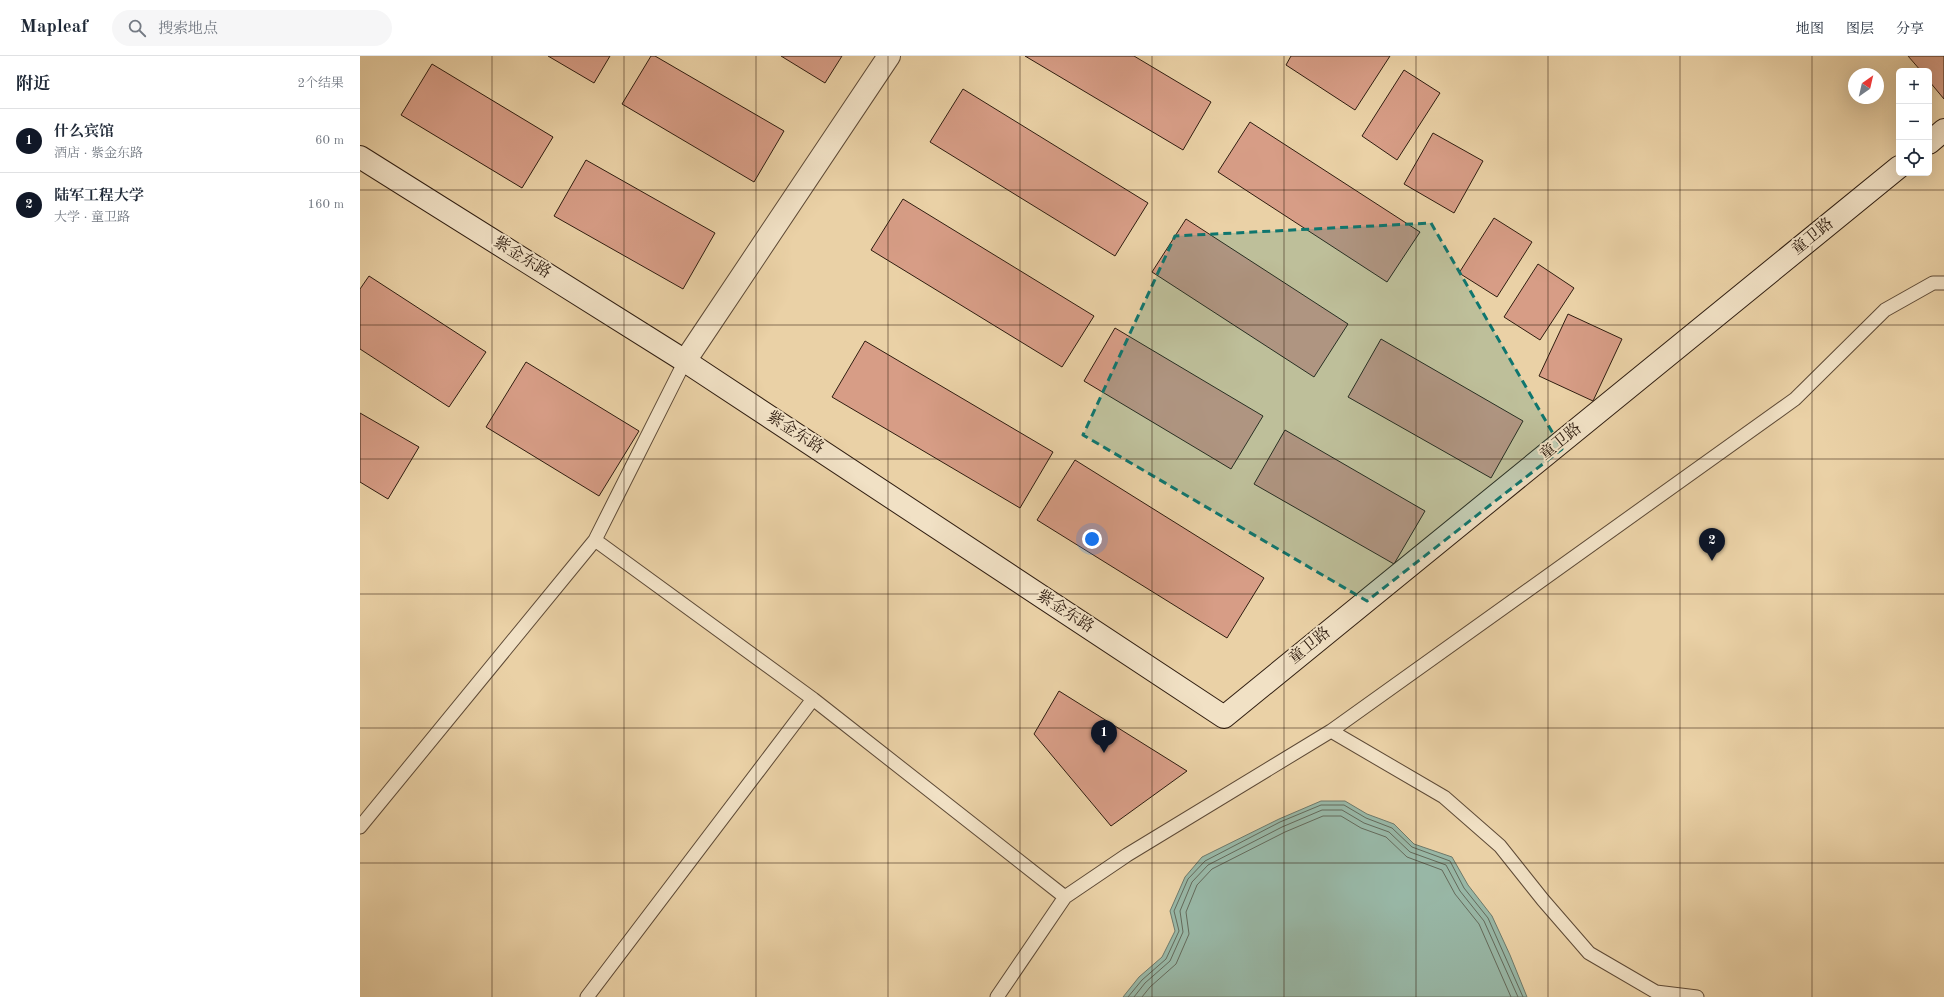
<!DOCTYPE html>
<html lang="zh">
<head>
<meta charset="utf-8">
<style>
  body { margin:0; font-family:"Old Standard TT","Noto Serif SC",serif; background:#f6f6f7; color:#1f2937 }
  .controls { position:absolute; right:12px; top:12px; display:grid; overflow:hidden; border-radius:6px; box-shadow:0 4px 16px #0002 }
  .controls button { width:36px; height:36px; display:grid; place-items:center; padding:0; border:0; border-bottom:1px solid #e0e1e3; background:#fff; color:#1f2937; font:20px sans-serif }
  .compass { position:absolute; left:1488px; top:12px; width:36px; height:36px; border-radius:50%; background:#fff; box-shadow:0 4px 16px #0002; rotate:34deg }
  .you { position:absolute; left:732px; top:483px; width:14px; height:14px; margin:-10px; border:3px solid #fff; border-radius:50%; background:#1a73e8; box-shadow:0 0 0 6px #1a73e833 }
  .badge { display:grid; place-items:center; width:26px; height:26px; border-radius:50%; background:#111827; color:#fff; font-size:13px; font-weight:700 }
  .pin { position:absolute; translate:-50% -33px; filter:drop-shadow(0 1px 2px #0008) }
  .pin::after { content:''; position:absolute; top:21px; width:14px; height:12px; background:inherit; clip-path:polygon(0 0,100% 0,50% 100%) }
  .list { margin:0; padding:0; list-style:none }
  h2 { display:flex; justify-content:space-between; align-items:center; height:52px; margin:0; padding:0 16px; font-size:17px }
  h2 small { font-size:13px; font-weight:400; color:#747a83 }
  .list li { display:grid; grid-template-columns:26px 1fr auto; gap:12px; align-items:center; box-sizing:border-box; height:64px; padding:0 16px; border-top:1px solid #e0e1e3 }
  .list b { display:block; font-size:15px; white-space:nowrap }
  .list p { margin:0; font-size:13px; white-space:nowrap; color:#747a83 }
  .list em { font-size:13px; font-style:normal; color:#747a83 }
  .icon { flex:none; width:22px; height:22px; fill:none; stroke:currentColor; stroke-width:2; stroke-linecap:round; stroke-linejoin:round }
  .map { position:relative; flex:none; width:1584px; height:941px; overflow:hidden }
  header { display:flex; align-items:center; gap:24px; box-sizing:border-box; height:56px; padding:0 20px; background:#fff; border-bottom:1px solid #e0e1e3 }
  header strong { font-size:19px }
  nav { display:flex; gap:22px; margin-inline-start:auto; font-size:14px }
  .search { width:280px; height:36px; background:#f6f6f7; display:flex; align-items:center; gap:10px; box-sizing:border-box; padding:0 14px; border-radius:22px; color:#747a83; font-size:15px }
  main { display:flex }
  aside { flex:1; background:#fff }
  .map>svg:first-child { display:block }
  .water { fill:#98b7a6; stroke:#6e796a }
  .lines { fill:none; stroke-linecap:round; stroke-linejoin:round }
  .shore { stroke:#646a5b; stroke-width:1 }
  .building { fill:#d79d86; stroke:#2f1d10 }
  .lane-casing { stroke:#5e4a36; stroke-width:15 }
  .street-casing { stroke:#5e4a36; stroke-width:24 }
  .secondary-casing { stroke:#2f1d10; stroke-width:24 }
  .lane { stroke:#f1e1c5; stroke-width:13 }
  .street { stroke:#f1e1c5; stroke-width:22 }
  .secondary { stroke:#f1e1c5; stroke-width:22 }
  .marked { fill:#0f766e; fill-opacity:0.2; stroke:#0f766e; stroke-width:3; stroke-dasharray:8 5; stroke-linejoin:round }
  .grid { fill:none; stroke:#2f1d10; stroke-width:1; stroke-opacity:0.55 }
  .labels { text-anchor:middle; dominant-baseline:central; stroke-width:4; stroke-linejoin:round; paint-order:stroke }
  .street-label { font-size:16px; fill:#2f1d10; stroke:#f1e1c5 }
</style>
</head>
<body>
<header>
<strong>Mapleaf</strong>
<div class="search"><svg class="icon" aria-label="search" viewBox="0 0 24 24"><circle cx="10" cy="10" r="6"/><path d="M15 15l6 6"/></svg>搜索地点</div>
<nav><a>地图</a><a>图层</a><a>分享</a></nav>
</header>
<main>
<aside>
<h2>附近<small>2个结果</small></h2>
<ul class="list">
<li><span class="badge">1</span><div><b>什么宾馆</b><p>酒店 · 紫金东路</p></div><em>60 m</em></li>
<li><span class="badge">2</span><div><b>陆军工程大学</b><p>大学 · 童卫路</p></div><em>160 m</em></li>
</ul>
</aside>
<div class="map">
<svg width="1584" height="941" viewBox="0 0 1584 941">
  <rect width="100%" height="100%" fill="#ead1a6"/>
  <filter id="stains"><feTurbulence type="fractalNoise" baseFrequency=".005" numOctaves="4"/><feColorMatrix values="0 0 0 0 .2 0 0 0 0 .09 0 0 0 0 .02 0 0 0 .5 -.17"/></filter>
  <radialGradient id="worn" r=".72"><stop offset=".6" stop-color="#630" stop-opacity="0"/><stop offset="1" stop-color="#630" stop-opacity=".3"/></radialGradient>
  <path class="water" d="M961 745H985L1007 758 1034 768 1054 788 1092 801 1108 829 1132 860 1150 899 1167 941H763L779 921 802 901 815 875 810 855 825 821 842 801 919 763Z"/>
  <g class="lines">
    <path class="shore" d="M768 941 782 924 806 903 819 875 814 855 828 823 845 805 920 766 961 749H984L1006 762 1032 772 1052 791 1090 805 1104 832 1128 862 1163 941
      M774 941 785 927 810 905 823 876 820 855 832 826 848 809 922 771 962 754H982L1004 767 1029 776 1050 796 1086 809 1100 835 1124 865 1158 941
      M782 941 790 931 816 908 829 878 826 856 837 829 852 813 925 776 963 760H981L1001 772 1026 781 1047 801 1082 814 1095 838 1119 868 1151 941"/>
  </g>
  <path class="building" d="M188 0H250L234 27Z
    M291 0H295L424 75 394 126 262 48Z
    M421 0H482L465 27Z
    M665 0H774L851 46 823 94Z
    M931 0H1030L995 54 926 9Z
    M1548 0H1584V43L1569 25V15H1561Z
    M72 8 193 81 162 132 41 59Z
    M1044 14 1080 37 1037 104 1002 80Z
    M603 33 788 147 755 200 570 86Z
    M890 66 1060 176 1027 226 858 116Z
    M1073 77 1123 105 1094 157 1044 128Z
    M226 104 355 177 323 233 194 160Z
    M543 143 734 260 702 311 511 194Z
    M1134 162 1172 186 1137 241 1099 217Z
    M826 163 988 268 954 321 792 216Z
    M1178 208 1214 232 1180 284 1144 261Z
    M9 220 126 296 89 351 0 293V233Z
    M1208 258 1262 283 1233 345 1179 320Z
    M755 272 903 360 871 413 724 325Z
    M1021 283 1163 365 1131 422 988 341Z
    M505 285 693 396 660 452 472 341Z
    M166 306 279 375 239 440 126 371Z
    M0 357 59 391 28 443 0 426Z
    M925 374 1065 455 1034 508 894 428Z
    M715 404 904 522 867 582 677 464Z
    M699 635 827 715 751 770 674 678Z"/>
  <g class="lines">
    <g class="lane-casing">
      <path id="lane" d="M235 484 453 643 705 841
        M971 675 1084 741 1140 790 1183 844 1229 897 1296 936 1337 941
        M0 771 235 484 325 305
        M227 941 453 643
        M637 941 705 841 767 799 971 675 1435 343 1525 254 1573 227H1584"/>
    </g>
    <g class="street-casing">
      <path id="street" d="M325 305 529 0"/>
    </g>
    <g class="secondary-casing">
      <path id="secondary" d="M1569 87 1584 74
        M0 101 325 305 864 661 1539 111"/>
    </g>
    <use href="#lane" class="lane"/>
    <use href="#street" class="street"/>
    <use href="#secondary" class="secondary"/>
  </g>
  <path class="marked" d="M1071 167 1202 393 1007 545 723 379 815 180Z"/>
  <path class="grid" d="M132 0V941M264 0V941M396 0V941M528 0V941M660 0V941M792 0V941M924 0V941M1056 0V941M1188 0V941M1320 0V941M1452 0V941M0 134H1584M0 269H1584M0 403H1584M0 538H1584M0 672H1584M0 807H1584"/>
  <g class="labels">
    <g class="street-label">
      <text transform="translate(1453 181) rotate(-39)">童卫路</text>
      <text transform="translate(162 202) rotate(32)">紫金东路</text>
      <text transform="translate(435 377) rotate(33)">紫金东路</text>
      <text transform="translate(1201 386) rotate(-39)">童卫路</text>
      <text transform="translate(705 556) rotate(33)">紫金东路</text>
      <text transform="translate(950 590) rotate(-39)">童卫路</text>
    </g>
  </g>
  <rect width="100%" height="100%" filter="url(#stains)"/>
  <rect width="100%" height="100%" fill="url(#worn)"/>
</svg>
<div class="controls">
<button>+</button>
<button>−</button>
<button><svg class="icon" aria-label="locate" viewBox="0 0 24 24"><circle cx="12" cy="12" r="6"/><path d="M12 2v4M12 18v4M2 12h4M18 12h4"/></svg></button>
</div>
<svg class="compass" viewBox="-18 -18 36 36"><path d="M0-13l5 13h-10z" fill="#e53935"/><path d="M0 13l5-13h-10z" fill="#747a83"/></svg>
<div class="you"></div>
<div class="pin badge" style="left:744px;top:697px">1</div>
<div class="pin badge" style="left:1352px;top:505px">2</div>
</div>
</main>
</body>
</html>
